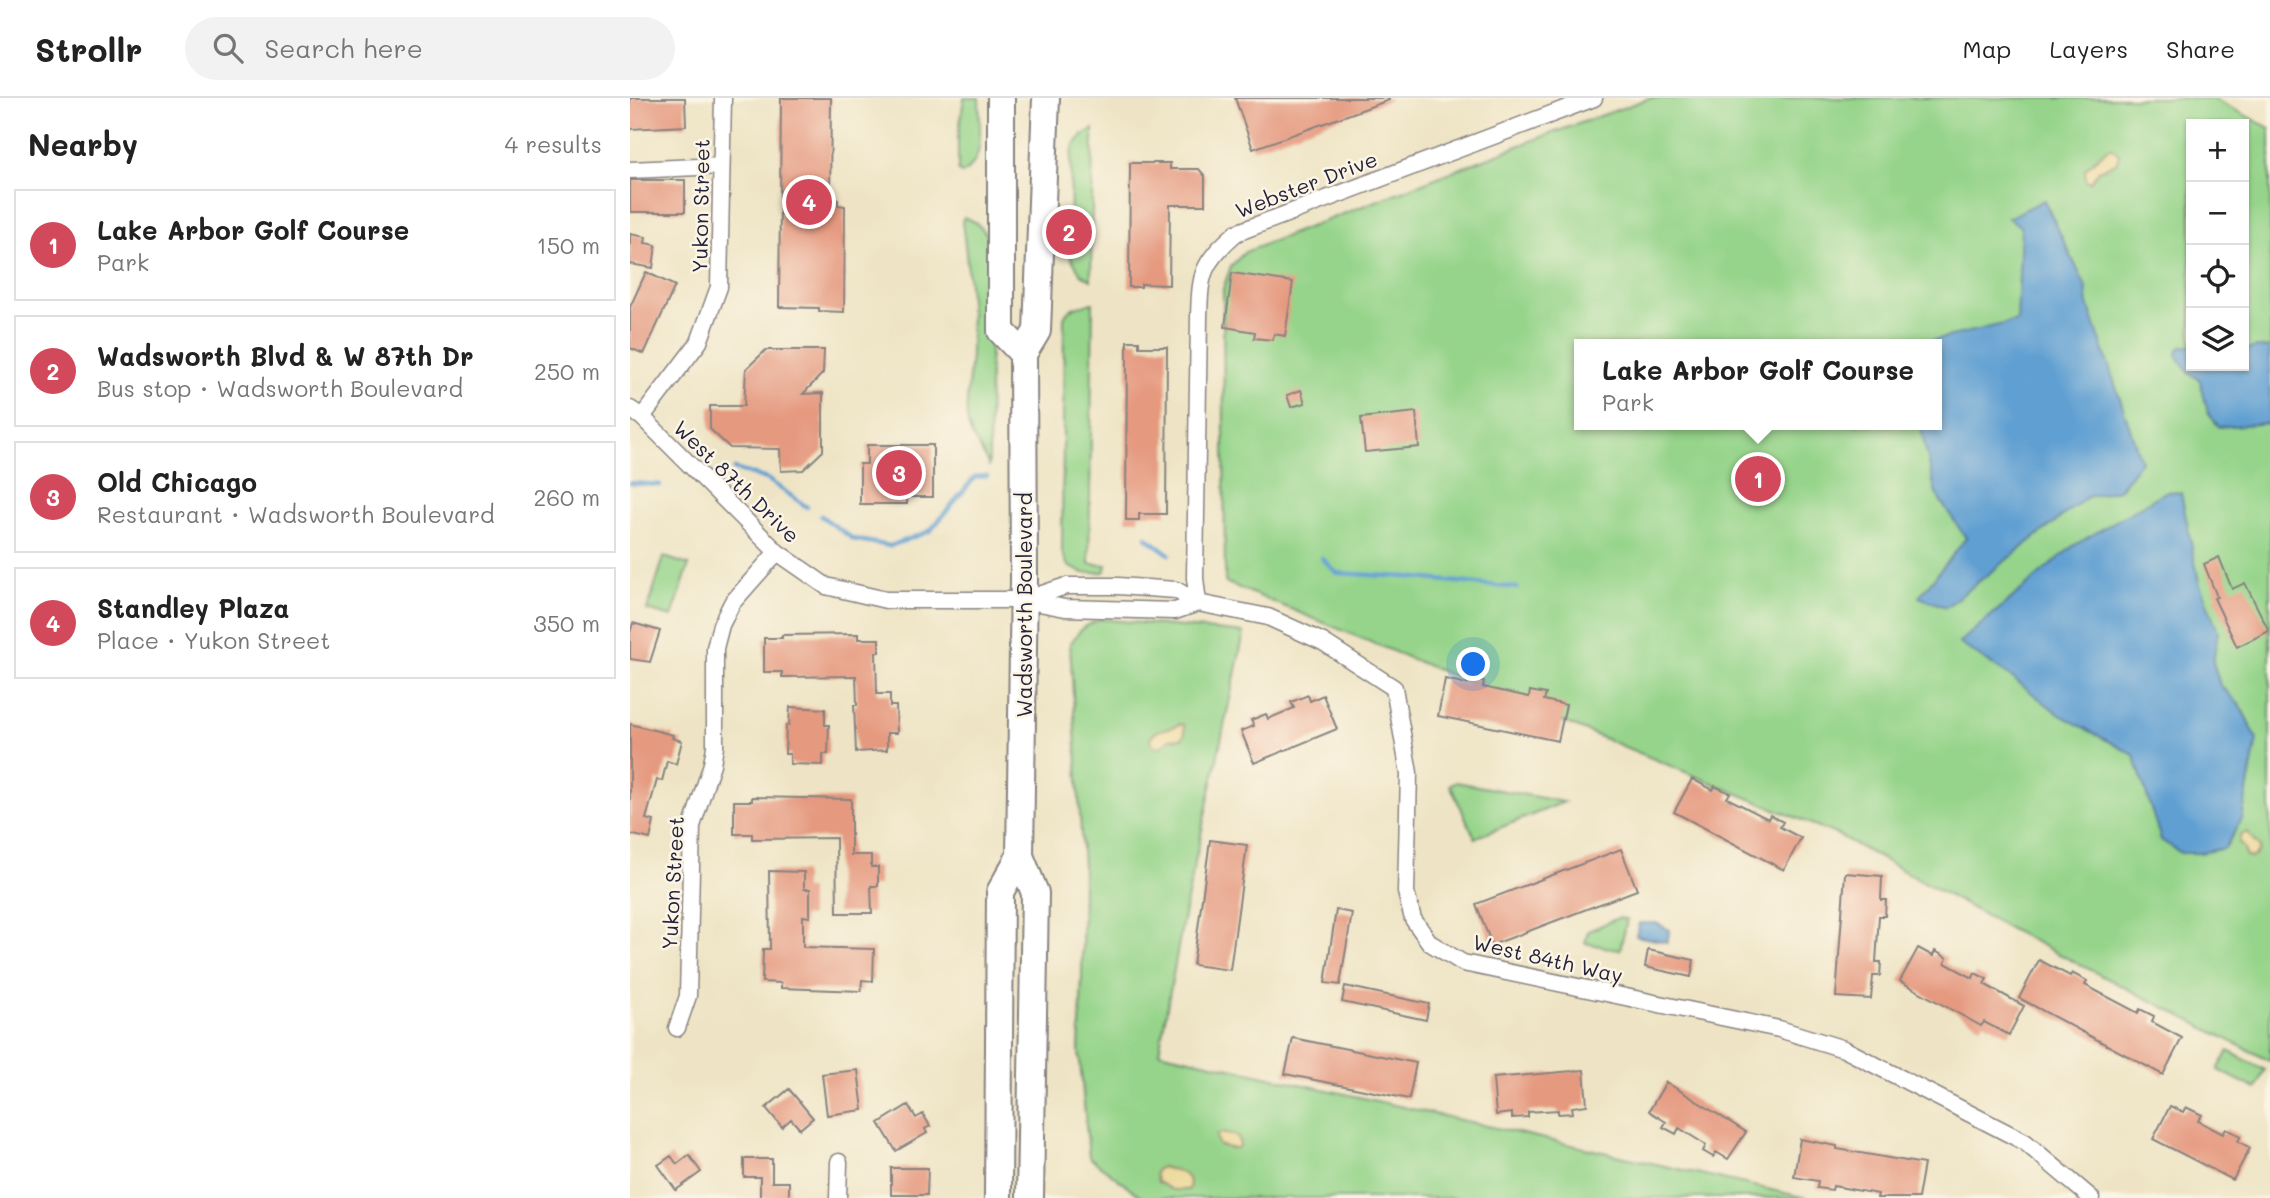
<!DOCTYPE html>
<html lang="en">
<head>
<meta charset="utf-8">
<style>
  body { margin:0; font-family:Mali,sans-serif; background:#f2f2f2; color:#222 }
  .controls { position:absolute; right:21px; top:21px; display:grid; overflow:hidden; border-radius:0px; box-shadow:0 2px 5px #0004 }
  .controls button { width:63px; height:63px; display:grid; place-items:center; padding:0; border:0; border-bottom:2px solid #e0e0e0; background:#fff; color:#222; font:35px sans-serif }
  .you { position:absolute; left:844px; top:567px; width:24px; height:24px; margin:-18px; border:5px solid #fff; border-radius:50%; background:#1a73e8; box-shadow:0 0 0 10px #1a73e833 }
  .badge { display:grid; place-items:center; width:46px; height:46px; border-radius:50%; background:#d1495b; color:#fff; font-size:23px; font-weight:700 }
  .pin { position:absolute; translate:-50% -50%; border:4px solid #fff; box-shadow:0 2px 7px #0006 }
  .popup { position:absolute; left:944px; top:241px; width:368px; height:91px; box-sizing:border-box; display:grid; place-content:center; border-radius:0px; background:#fff; filter:drop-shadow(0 2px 5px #0005); font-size:23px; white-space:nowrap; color:#767676 }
  .popup b { font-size:26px; color:#222 }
  .popup::after { content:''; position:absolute; left:50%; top:100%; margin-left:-14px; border:14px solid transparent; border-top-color:#fff }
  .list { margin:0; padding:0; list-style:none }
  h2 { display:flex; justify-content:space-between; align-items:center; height:91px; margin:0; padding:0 28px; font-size:30px }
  h2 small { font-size:23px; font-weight:400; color:#767676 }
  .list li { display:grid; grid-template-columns:46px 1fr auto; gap:21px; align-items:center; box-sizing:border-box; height:112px; margin:0 14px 14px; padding:0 14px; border:2px solid #e0e0e0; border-radius:0px }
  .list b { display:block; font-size:26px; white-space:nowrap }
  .list p { margin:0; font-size:23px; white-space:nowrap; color:#767676 }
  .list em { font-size:23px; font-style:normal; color:#767676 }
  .icon { flex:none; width:38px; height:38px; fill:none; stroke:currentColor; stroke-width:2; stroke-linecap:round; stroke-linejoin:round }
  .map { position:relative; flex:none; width:1640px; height:1100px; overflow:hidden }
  header { display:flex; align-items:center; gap:42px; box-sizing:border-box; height:98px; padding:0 35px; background:#fff; border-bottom:2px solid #e0e0e0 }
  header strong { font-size:33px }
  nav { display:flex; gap:38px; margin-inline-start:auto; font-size:24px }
  .search { width:490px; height:63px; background:#f2f2f2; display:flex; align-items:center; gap:18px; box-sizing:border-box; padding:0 24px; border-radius:38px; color:#767676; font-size:26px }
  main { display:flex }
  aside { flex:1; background:#fff }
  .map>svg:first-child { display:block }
  .green { fill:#95d48a; stroke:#5c7b62; stroke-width:2; fill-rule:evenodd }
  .sand { fill:#eeda9e; stroke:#887e6c; stroke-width:2 }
  .water { fill:#5f9fd2; stroke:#406086; stroke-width:2 }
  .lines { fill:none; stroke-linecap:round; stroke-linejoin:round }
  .stream { stroke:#5f9fd2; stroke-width:4.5 }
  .building { fill:#e5997f }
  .minor-casing { stroke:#888380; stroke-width:19 }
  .primary-casing { stroke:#888380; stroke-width:30 }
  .minor { stroke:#fff; stroke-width:16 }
  .primary { stroke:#fff; stroke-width:26 }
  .labels { text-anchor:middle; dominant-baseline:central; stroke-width:5; stroke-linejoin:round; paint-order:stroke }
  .street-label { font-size:21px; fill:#22223b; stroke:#fcf5e5 }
</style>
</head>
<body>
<header>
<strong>Strollr</strong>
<div class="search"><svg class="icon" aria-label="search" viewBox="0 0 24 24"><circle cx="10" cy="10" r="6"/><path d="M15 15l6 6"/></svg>Search here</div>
<nav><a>Map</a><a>Layers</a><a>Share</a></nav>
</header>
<main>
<aside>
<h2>Nearby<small>4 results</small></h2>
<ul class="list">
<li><span class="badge">1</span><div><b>Lake Arbor Golf Course</b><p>Park</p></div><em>150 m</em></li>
<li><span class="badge">2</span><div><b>Wadsworth Blvd &amp; W 87th Dr</b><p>Bus stop · Wadsworth Boulevard</p></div><em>250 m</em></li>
<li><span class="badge">3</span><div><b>Old Chicago</b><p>Restaurant · Wadsworth Boulevard</p></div><em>260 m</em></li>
<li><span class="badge">4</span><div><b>Standley Plaza</b><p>Place · Yukon Street</p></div><em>350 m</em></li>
</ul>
</aside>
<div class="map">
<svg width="1640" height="1100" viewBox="0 0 1640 1100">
  <rect width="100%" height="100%" fill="#fcf5e5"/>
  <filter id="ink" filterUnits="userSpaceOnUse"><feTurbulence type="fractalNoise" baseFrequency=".0143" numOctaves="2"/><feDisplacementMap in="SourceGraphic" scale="14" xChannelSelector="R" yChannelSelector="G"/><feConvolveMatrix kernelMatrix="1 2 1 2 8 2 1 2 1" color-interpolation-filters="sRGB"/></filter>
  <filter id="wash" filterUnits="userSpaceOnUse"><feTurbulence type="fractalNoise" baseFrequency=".00686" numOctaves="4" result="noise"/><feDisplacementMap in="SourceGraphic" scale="28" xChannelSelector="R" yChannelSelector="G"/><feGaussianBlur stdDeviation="1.57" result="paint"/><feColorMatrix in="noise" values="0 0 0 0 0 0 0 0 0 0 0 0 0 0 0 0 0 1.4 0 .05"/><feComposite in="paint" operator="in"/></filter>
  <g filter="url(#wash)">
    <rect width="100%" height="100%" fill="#eee4c5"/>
    <path class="green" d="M334 0H349C349 25 357 62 332 76L328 72V40Z
      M1020 0H1582L1640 30V963L1376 829 1208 737 595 484 593 191 601 168 615 154 906 41ZM1561 26H1614V268H1561ZM950 246H1306V327H950Z
      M463 31 461 182 451 176 440 158 441 63C441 47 449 39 463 31Z
      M334 119C348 124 355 132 361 145L359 369C354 352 339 340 337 321 335 298 341 274 341 251 342 208 338 166 332 123Z
      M463 205 459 466 477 467 474 474 454 475 438 468 432 454 434 219C439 208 452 207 463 205Z
      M34 459 59 467 42 519 17 512Z
      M470 521 614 535 555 811 529 954 1177 1100H513L459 1059 449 953 452 879 453 769 440 546 452 530Z
      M826 684 934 704 845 740 820 687Z
      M988 820 997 821 990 852 955 845 958 833Z
      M1598 953 1635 972 1626 991 1588 972Z"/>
    <path class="sand" d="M1478 50H1482L1489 56 1487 64 1469 72 1460 84 1456 82 1455 71Z
      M549 626 554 627 555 636 552 640 539 641 531 649 523 648 520 640C528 628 540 633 549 626Z
      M1617 734 1630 750 1627 756 1621 760 1616 758 1614 750 1609 745 1610 738Z
      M590 1035 607 1038 610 1047 607 1050H600L588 1047 586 1037Z
      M532 1069C545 1074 558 1071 560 1088L558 1092H542L528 1084 525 1076 527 1071Z"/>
    <path class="water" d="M1414 102 1456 189 1458 206 1511 363 1489 392 1457 399 1316 509 1289 499 1336 440 1306 396 1290 327H1306V246H1286L1387 223 1391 129 1378 120Z
      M1554 248H1561V268H1614V252L1627 249 1640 250V325L1589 329 1578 315 1570 282 1559 275 1547 257 1548 251Z
      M1537 393 1551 395 1569 484 1588 533 1583 564 1590 587 1610 607 1627 641 1612 721 1595 750 1571 755H1551L1531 742 1504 657 1430 617 1384 581 1329 545 1443 448Z
      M1009 825H1026L1040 832 1037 844 1006 838Z"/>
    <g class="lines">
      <path class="stream" d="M104 371 137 381 177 409
        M0 385 30 387
        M191 418 223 441 260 448 300 433 345 379 357 378
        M516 439 539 456
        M692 460 707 475 778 479 887 490"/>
    </g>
    <g id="blocks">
      <path class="building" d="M0 0H55L56 28 0 31Z
        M151 0H201L200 101 208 102V107L215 108 214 214 189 213V210L149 209Z
        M605 0H759V2L623 51Z
        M500 65H540V71H569L575 78V107H540L539 187 511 186V189H499Z
        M0 82H55V114H0Z
        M0 136 16 139 15 145 26 147 23 170 0 166Z
        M16 174 45 188 14 256 0 250V209Z
        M602 175 663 184 655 238 644 236 643 242 624 240 625 234 595 229Z
        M497 243H509V249H537L536 416H509V422H496Z
        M136 252H194L193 275 173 296 193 295V353L173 372 151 373 150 351 100 350 80 331V308H114L116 271Z
        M671 292 675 305 661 309 657 297Z
        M786 314 789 349 735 354 731 320Z
        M237 347H303V399H277V406H230V366H237Z
        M1589 459 1602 491 1615 485 1639 533 1607 549 1584 500 1587 499 1574 466Z
        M3 525 30 533 20 564 0 561V535Z
        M228 536V541H249V554H246L247 596H260V608H266L267 635H257V652L226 654 224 607H227L226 578 152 579V574H134V540H152V537Z
        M838 580 854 583 853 589 899 599 900 593 916 596 914 602 936 607 928 643 808 618 815 581 837 586Z
        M678 597 680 603 693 597 707 631 624 665 611 633 624 628 621 622 636 616 638 621 664 610 661 604Z
        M160 609 195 611V627H199L198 656H193V667L160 666V656H155L156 627H159Z
        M0 626 43 637 42 640 52 643 46 666 37 663 32 683 27 682 16 721 24 723 20 741 0 736Z
        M1062 681 1083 692 1085 688 1100 695 1097 700 1138 721 1140 717 1153 724 1150 729 1171 740 1154 772 1044 714Z
        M122 699 221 701V757H241V769H248V788H241L242 815H207L206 740 122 741V736H104V703H122Z
        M580 742 617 747 600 872 563 867Z
        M991 751 1007 792 862 847 846 806Z
        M139 773 174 774V791H180V819L173 818V849L244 851 243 883 232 882 231 893 151 890V885L132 884 133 851H140Z
        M1215 775 1252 778 1251 802H1256L1255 818H1249L1246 864H1251L1250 878H1243L1241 901 1206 899Z
        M706 812 722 815 710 887 695 885Z
        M1288 850 1303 858 1305 853 1317 860 1315 865 1343 880 1345 875 1357 881 1354 886 1394 908 1379 937 1354 924 1351 928 1270 883Z
        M1018 852 1064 862 1061 879 1015 869Z
        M1409 862 1440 878 1442 875 1457 883 1455 887 1508 915 1510 911 1524 918 1522 924 1552 940 1533 977 1389 900Z
        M715 888 799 906 796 922 712 904Z
        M663 940 786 965 779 1001 655 976Z
        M228 972 233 1012 197 1017 192 976Z
        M954 972 957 1007 942 1009 943 1015 928 1016V1012L898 1014V1019L882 1020V1015L866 1017 863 980Z
        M1036 984 1116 1034 1098 1061 1086 1054 1083 1059 1073 1053 1076 1047 1049 1030 1046 1036 1033 1029 1036 1024 1019 1013Z
        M159 991 183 1020 170 1031 161 1021 152 1029 136 1010Z
        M278 1007 286 1020 293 1016 300 1028 295 1031 297 1035 266 1053 249 1025Z
        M1540 1008 1553 1014 1556 1009 1572 1017 1568 1023 1593 1036 1596 1031 1611 1038 1608 1043 1620 1050 1603 1082 1523 1041Z
        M1170 1041 1207 1048V1051L1294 1066 1288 1100H1247L1248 1096 1203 1088 1202 1092 1187 1090 1188 1083 1164 1079Z
        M59 1057 71 1074 46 1092 28 1067 41 1058 47 1066Z
        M114 1061H142V1084H159V1100H130V1079H114Z
        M261 1070H298L297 1097H261Z"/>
    </g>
  </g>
  <g filter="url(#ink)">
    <use href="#blocks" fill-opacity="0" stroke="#888380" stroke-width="2"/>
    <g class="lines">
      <g class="minor-casing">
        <path id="minor" d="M0 72 91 68
          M0 311 12 319 147 454 196 488 256 502H394L435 510 545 513 568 505
          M12 319 69 244 89 189 93 0
          M394 502 436 488H488L546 492 568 505 638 519 693 544 764 590 779 675 776 794 783 821 800 845 833 865 1149 931 1214 951 1395 1044 1461 1100
          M568 505 565 480 569 220C570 175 572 165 606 135L964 0
          M47 930 58 898 62 728 82 666 85 649V550L91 527 102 505 147 454
          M208 1100 209 1064"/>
      </g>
      <g class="primary-casing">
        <path id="primary" d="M371 0V233L393 256
          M368 1100 370 794 390 758
          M400 1100 405 795 390 758 394 480 393 256 407 233 416 0"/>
      </g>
      <use href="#minor" class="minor"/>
      <use href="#primary" class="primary"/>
    </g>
  </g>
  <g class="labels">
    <g class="street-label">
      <text transform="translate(676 86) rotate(-21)">Webster Drive</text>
      <text transform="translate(70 108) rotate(-89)">Yukon Street</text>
      <text transform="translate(107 383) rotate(44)">West 87th Drive</text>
      <text transform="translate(393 507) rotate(-90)">Wadsworth Boulevard</text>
      <text transform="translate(42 785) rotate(-87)">Yukon Street</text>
      <text transform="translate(918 860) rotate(13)">West 84th Way</text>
    </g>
  </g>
</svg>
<div class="controls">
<button>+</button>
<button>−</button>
<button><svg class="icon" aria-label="locate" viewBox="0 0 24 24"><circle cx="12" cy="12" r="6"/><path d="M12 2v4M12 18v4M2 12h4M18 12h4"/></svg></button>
<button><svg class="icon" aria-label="layers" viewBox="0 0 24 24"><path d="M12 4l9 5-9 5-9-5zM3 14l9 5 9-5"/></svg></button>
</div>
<div class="you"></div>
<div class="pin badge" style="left:1128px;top:381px">1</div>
<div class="popup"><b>Lake Arbor Golf Course</b>Park</div>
<div class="pin badge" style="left:439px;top:134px">2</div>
<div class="pin badge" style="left:269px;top:375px">3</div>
<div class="pin badge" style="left:179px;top:104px">4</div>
</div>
</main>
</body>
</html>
